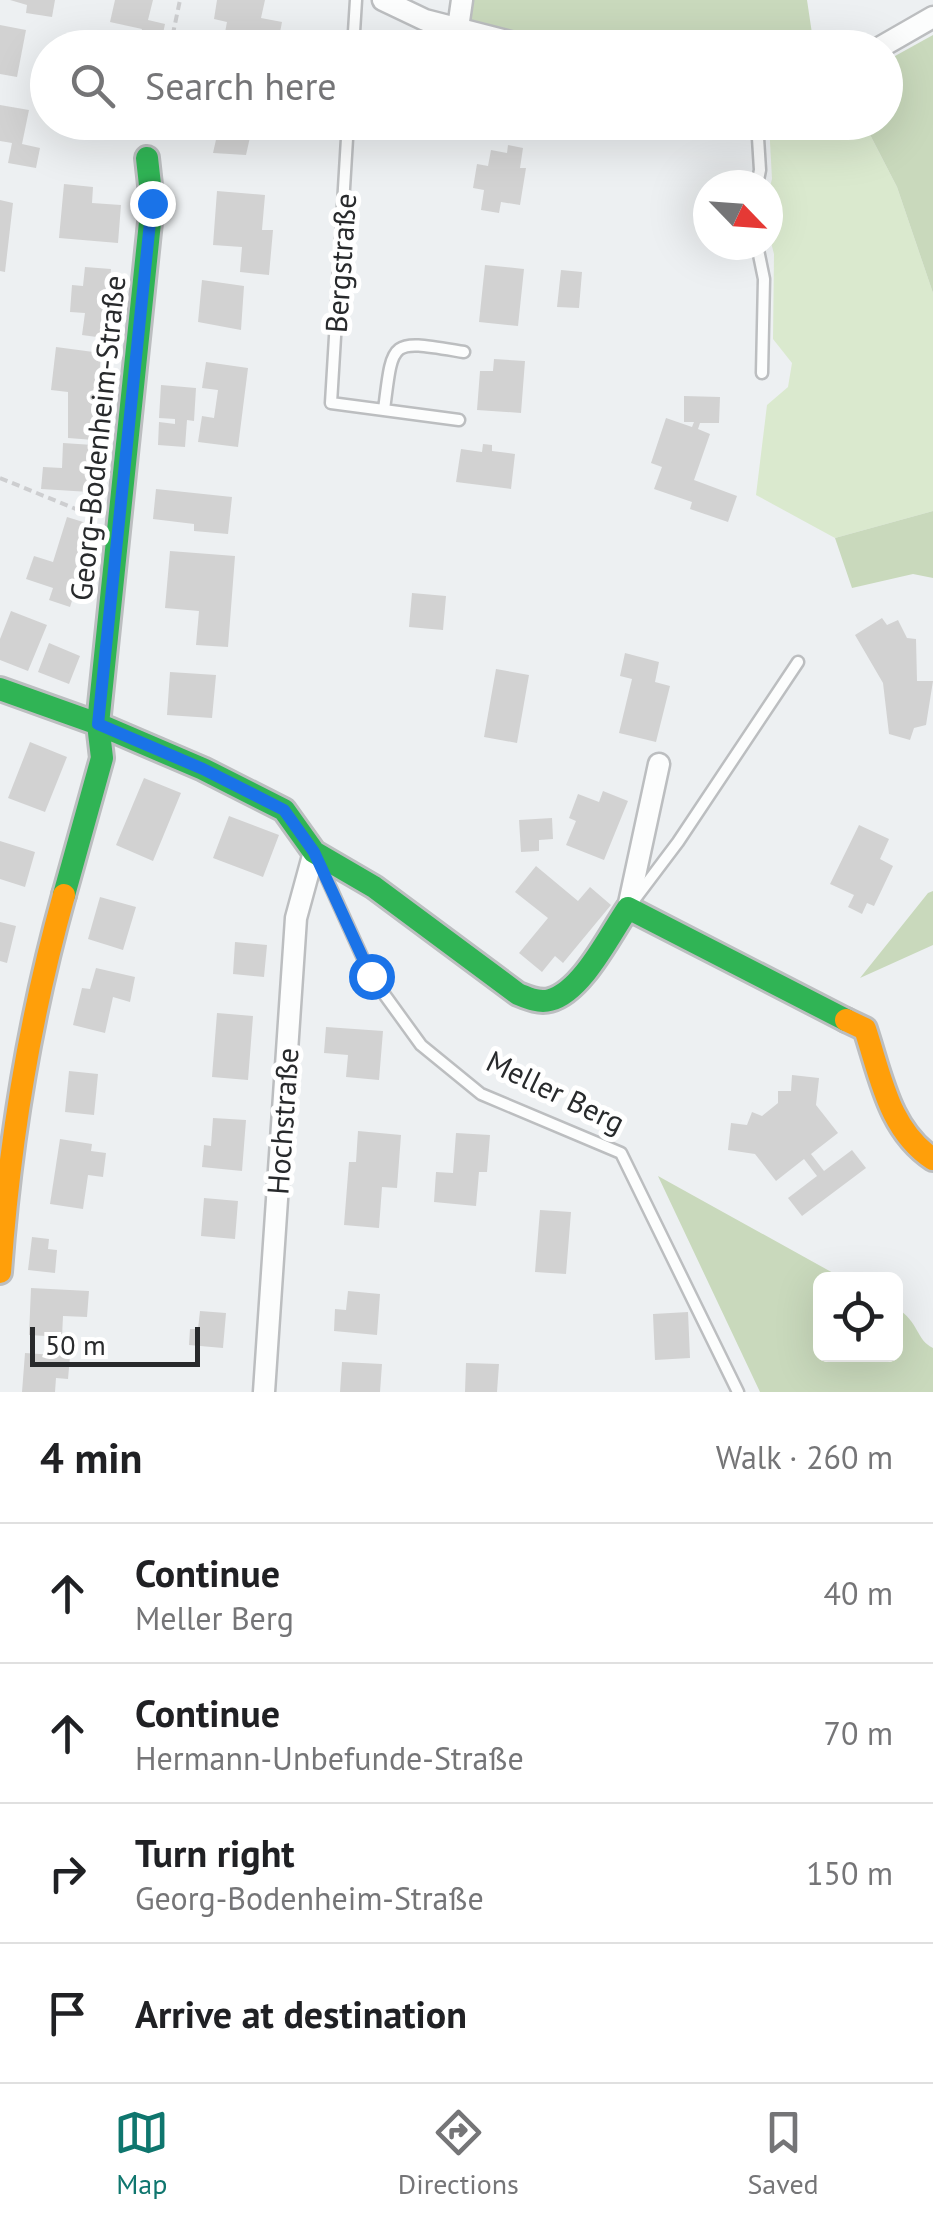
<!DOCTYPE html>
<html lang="en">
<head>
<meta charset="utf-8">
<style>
  body { margin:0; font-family:"PT Sans",sans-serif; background:#f2f2f2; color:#202124 }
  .controls { position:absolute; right:30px; bottom:30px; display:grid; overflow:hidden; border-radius:15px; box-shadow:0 10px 40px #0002 }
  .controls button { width:90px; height:90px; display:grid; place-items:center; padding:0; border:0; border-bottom:2px solid #e0e0e0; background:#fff; color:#202124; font:50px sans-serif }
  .compass { position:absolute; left:693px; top:170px; width:90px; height:90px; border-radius:50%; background:#fff; box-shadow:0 10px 40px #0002; rotate:115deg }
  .scale { position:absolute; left:30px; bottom:25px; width:170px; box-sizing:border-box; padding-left:10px; border:5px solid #282a2c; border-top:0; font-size:28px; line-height:35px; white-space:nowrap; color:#282a2c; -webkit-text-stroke:8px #fff; paint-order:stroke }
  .stop { position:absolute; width:30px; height:30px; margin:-22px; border:8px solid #1a73e8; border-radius:50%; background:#fff }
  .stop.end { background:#1a73e8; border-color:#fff; box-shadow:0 2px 10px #0008 }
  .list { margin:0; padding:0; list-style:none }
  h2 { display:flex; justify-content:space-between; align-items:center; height:130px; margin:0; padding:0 40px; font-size:42px }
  h2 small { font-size:32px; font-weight:400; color:#757577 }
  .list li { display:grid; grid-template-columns:65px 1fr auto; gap:30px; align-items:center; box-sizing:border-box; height:140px; padding:0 40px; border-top:2px solid #e0e0e0 }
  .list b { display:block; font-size:38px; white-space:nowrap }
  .list p { margin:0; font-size:32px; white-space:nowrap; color:#757577 }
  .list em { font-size:32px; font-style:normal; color:#757577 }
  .icon { flex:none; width:55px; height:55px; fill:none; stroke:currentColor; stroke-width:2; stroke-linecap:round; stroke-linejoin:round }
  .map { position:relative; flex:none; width:933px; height:1392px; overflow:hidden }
  .search { position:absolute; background:#fff; box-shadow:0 10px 40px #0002; left:30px; right:30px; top:30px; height:110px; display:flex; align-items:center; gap:25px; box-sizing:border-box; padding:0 35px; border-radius:55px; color:#757577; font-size:38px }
  .sheet { height:690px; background:#fff }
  nav { display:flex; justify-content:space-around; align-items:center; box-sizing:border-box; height:140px; border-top:2px solid #e0e0e0; background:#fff; font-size:28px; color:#757577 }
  nav a { display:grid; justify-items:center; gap:5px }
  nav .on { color:#0f766e }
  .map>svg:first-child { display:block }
  .green { fill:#dae9ce }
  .forest { fill:#c9d9bc }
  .building { fill:#d2d2d2 }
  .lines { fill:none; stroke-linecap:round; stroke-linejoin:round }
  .lane-casing { stroke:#bcbec0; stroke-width:15 }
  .street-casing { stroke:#bcbec0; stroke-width:25 }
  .fast-casing { stroke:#bcbec0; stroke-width:28 }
  .slow-casing { stroke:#bcbec0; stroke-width:28 }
  .path { stroke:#cdced0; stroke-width:4; stroke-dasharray:8 5; stroke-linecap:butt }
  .lane { stroke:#fcfdfd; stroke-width:10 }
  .street { stroke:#fcfdfd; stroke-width:20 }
  .fast { stroke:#30b455; stroke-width:22 }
  .slow { stroke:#ff9f0a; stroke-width:22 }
  .route { stroke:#1a73e8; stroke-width:12 }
  .labels { text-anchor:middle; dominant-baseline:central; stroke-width:10; stroke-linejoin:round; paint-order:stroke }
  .street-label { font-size:30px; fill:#282a2c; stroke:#fff }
</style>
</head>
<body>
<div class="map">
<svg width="933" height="1392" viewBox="0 0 933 1392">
  <rect width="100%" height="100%" fill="#edf0f2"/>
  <path class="green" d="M769 123H864L897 187 933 293V511L835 538 756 495 767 405 788 387 792 363 773 339 774 254 768 231V194L772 179Z"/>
  <path class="forest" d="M462 0H807L814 47H572L458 28Z
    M933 35V293L897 187 864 123 886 122V61Z
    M933 511V578L913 574 852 588 835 538Z
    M933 891V945L860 978 928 893Z
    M658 1176 844 1279 820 1280V1354H896V1308C920 1322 915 1339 933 1348V1392H760Z"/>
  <path class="building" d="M10 0H55L52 17 26 13 27 5Z
    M115 0H153L148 20 165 24 160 48 139 43 142 29 110 22Z
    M217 0H265L261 18 282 22 277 48H222L227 22 214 19Z
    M0 25 26 30 17 77 0 74Z
    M0 105 29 110 22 144 40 148 36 168 8 163 12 143 0 141Z
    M220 122 253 124 246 155 213 153Z
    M508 145 523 148 520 168H526L520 205 501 202 499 213 481 210 484 190 473 188 477 164 488 166 491 150 507 153Z
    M64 184 93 187 92 203 121 205 118 243 59 238Z
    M217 191 265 195 262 230H273L269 275 240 272 242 247 213 245Z
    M0 200 13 203 5 272 0 271Z
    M485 265 524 269 518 326 479 322Z
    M85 267 111 269 104 338 82 335 85 313 70 312 72 285 83 286Z
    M561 270 582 272 579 308 557 307Z
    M202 280 244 286 241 330 198 322Z
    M56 347 101 353 94 440 68 438V392L51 390Z
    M494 359 525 361 521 413 477 410 480 371H493Z
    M206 362 248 368 238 447 198 442 202 416 214 418 218 390 202 388Z
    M161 385 196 388 194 421 187 420 185 447 158 445 159 422 175 424V419L159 418Z
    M684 396 720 397 719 423H700L698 429 710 434 694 480 737 496 728 522 690 509 692 502 654 489 662 467 651 463 666 418 692 427 694 422H684Z
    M63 443 93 445 90 492 41 489 43 467 62 468Z
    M483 444 492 445V451L515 454 511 489 456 482 461 449 482 452Z
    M156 489 232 497 228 534 194 531V524L153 519Z
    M67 517 96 526 70 607 49 600 53 588 26 579 34 556 53 562Z
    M170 551 235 556 228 647 196 645 199 611 165 608Z
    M412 593 446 596 443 630 409 627Z
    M11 611 47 625 28 671 0 660V639Z
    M882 618 887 625 898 620 907 638 916 639 917 681H933L926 725 914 728 910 740 889 734 883 683 855 635Z
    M49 643 80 656 69 684 38 672Z
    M625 653 659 662 655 682 670 686 656 742 619 733 632 679 620 676Z
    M496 669 529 675 517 743 484 737Z
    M170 672 216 675 212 718 167 715Z
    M30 742 67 757 45 812 8 798Z
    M144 778 181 793 153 861 116 845Z
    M603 791 628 801 604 860 566 845 576 821 569 818 578 794 599 802Z
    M229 816 279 835 263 877 213 858Z
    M552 818 553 839 539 840V851L521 852 519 820Z
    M859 825 889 839 880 859 893 866 874 906 867 903 862 914 848 907 854 895 830 884Z
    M0 841 35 852 25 887 0 879Z
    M536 866 578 901 590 887 611 905 563 963 555 956 542 972 519 953 548 918 515 892Z
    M100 897 136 907 123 950 88 939Z
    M0 922 16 926 7 963 0 961Z
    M235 942 267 945 264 977 233 974Z
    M96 968 135 977 130 1002 113 997 105 1033 73 1025 82 988 90 989Z
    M217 1013 253 1016 248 1080 212 1077Z
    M326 1027 383 1031 379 1080 346 1077 348 1055 324 1053Z
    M69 1071 98 1074 94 1115 65 1112Z
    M792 1075 819 1078 816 1105 838 1133 811 1154 824 1171 852 1150 866 1168 802 1216 788 1198 817 1176 804 1159 776 1181 755 1154 728 1150 731 1123 747 1125 752 1112 762 1116 778 1103V1091H791Z
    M213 1118 246 1120 242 1171 202 1167 204 1145 211 1146Z
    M358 1131 401 1135 397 1188 382 1187 379 1228 344 1225 349 1162H356Z
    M456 1133 490 1135 487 1172H479L476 1206 434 1202 436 1172 453 1173Z
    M60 1139 92 1144 91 1151 106 1153 103 1177 88 1175 83 1209 50 1204Z
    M204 1198 238 1201 235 1239 201 1236Z
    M540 1210 571 1212 566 1274 535 1272Z
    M32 1237 49 1239 48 1249 57 1250 55 1273 28 1270Z
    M31 1288 89 1291 87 1317 63 1316 62 1337 29 1335Z
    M348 1291 380 1294 377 1335 334 1331 335 1309 346 1310Z
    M200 1311 226 1313 223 1348 189 1345 190 1329H198Z
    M688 1312 690 1358 655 1360 653 1314Z
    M25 1353 70 1356 68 1379 56 1378 55 1392H22Z
    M342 1362 382 1364 380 1392H340Z
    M466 1363 499 1364 497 1392H465Z"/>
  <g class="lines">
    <g class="lane-casing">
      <path id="lane" d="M353 48 356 0
        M348 122 331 403 459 420
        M757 122 760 170 757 185
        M757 245 764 279 762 373
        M384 410C393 337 390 340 464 352
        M320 864 371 976 421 1045 481 1094 621 1153 738 1392
        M635 899 678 842 798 662"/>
    </g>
    <g class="street-casing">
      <path id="street" d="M383 0 425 20 534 48
        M458 28 462 0
        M879 48 933 17
        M628 908 659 764
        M264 1392 296 918 314 852"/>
    </g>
    <g class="fast-casing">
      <path id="fast" d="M0 689 98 724 203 769 284 810 314 852 374 887 518 994C528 998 539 1003 550 1000 582 992 610 934 628 908L846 1020
        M64 895 102 758 98 724 152 203 147 158"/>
    </g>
    <g class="slow-casing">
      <path id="slow" d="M846 1020 865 1029C881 1077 889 1130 933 1159
        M0 1272C9 1146 30 1017 64 895"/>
    </g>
    <path class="path" d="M170 48 180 0
      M153 134 155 122
      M0 478 93 516"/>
    <use href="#lane" class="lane"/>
    <use href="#street" class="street"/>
    <use href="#fast" class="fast"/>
    <use href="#slow" class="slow"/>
  </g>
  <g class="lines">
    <path class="route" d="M152 203 98 724 203 769 284 810 314 852 371 976"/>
  </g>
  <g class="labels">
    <g class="street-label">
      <text transform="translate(340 263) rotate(-86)">Bergstraße</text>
      <text transform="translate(97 438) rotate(-84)">Georg-Bodenheim-Straße</text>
      <text transform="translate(556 1091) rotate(26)">Meller Berg</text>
      <text transform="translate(282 1121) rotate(-86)">Hochstraße</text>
    </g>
  </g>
</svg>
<div class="controls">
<button><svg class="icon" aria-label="locate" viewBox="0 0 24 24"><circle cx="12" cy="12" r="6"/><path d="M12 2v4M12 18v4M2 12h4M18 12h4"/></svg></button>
</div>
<svg class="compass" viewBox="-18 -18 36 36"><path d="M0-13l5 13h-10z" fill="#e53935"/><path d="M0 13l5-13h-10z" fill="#757577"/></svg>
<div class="scale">50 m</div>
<div class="stop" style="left:371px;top:976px"></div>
<div class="stop end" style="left:152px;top:203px"></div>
<div class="search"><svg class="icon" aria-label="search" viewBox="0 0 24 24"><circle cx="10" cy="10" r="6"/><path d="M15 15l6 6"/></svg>Search here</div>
</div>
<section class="sheet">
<h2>4 min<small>Walk · 260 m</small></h2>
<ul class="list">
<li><svg class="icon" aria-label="ahead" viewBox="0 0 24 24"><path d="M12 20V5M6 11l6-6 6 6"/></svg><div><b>Continue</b><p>Meller Berg</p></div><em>40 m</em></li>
<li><svg class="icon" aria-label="ahead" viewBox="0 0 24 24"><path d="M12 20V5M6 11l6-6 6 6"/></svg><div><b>Continue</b><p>Hermann-Unbefunde-Straße</p></div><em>70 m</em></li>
<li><svg class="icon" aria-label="right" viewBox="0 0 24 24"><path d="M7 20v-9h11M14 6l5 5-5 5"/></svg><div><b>Turn right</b><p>Georg-Bodenheim-Straße</p></div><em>150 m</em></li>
<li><svg class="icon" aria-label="arrive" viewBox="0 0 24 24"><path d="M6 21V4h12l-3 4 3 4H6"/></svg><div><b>Arrive at destination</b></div></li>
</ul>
</section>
<nav>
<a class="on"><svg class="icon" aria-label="map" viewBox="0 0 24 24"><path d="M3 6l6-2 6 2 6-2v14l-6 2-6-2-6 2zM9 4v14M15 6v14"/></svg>Map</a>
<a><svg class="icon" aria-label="directions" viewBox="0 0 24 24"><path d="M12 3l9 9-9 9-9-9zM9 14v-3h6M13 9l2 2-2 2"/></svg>Directions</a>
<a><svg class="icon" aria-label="saved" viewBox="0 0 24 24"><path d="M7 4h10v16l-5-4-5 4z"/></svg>Saved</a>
</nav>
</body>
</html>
